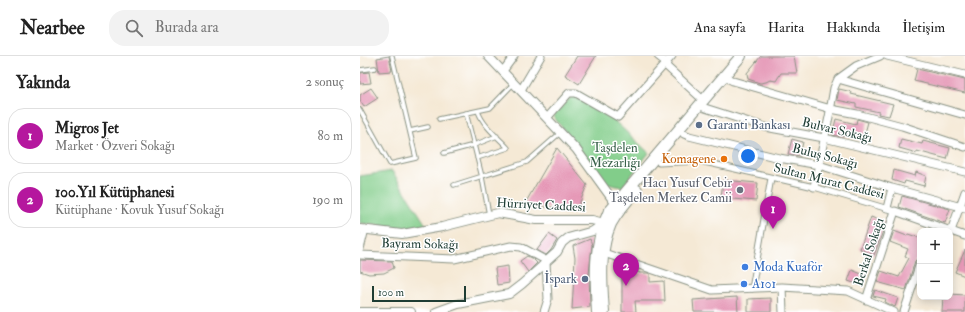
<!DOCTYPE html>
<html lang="tr">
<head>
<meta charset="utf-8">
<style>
  body { margin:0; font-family:"IM FELL Double Pica",serif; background:#f2f2f2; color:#222 }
  .controls { position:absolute; right:12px; bottom:12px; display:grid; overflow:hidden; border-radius:8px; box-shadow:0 2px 10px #0003 }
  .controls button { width:36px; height:36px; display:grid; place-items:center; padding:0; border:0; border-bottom:1px solid #e0e0e0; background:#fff; color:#222; font:20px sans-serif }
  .scale { position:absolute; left:12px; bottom:10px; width:94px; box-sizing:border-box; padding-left:4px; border:2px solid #1f3d34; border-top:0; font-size:11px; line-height:14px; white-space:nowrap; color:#1f3d34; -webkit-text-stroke:3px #fff; paint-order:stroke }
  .you { position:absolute; left:388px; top:100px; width:14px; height:14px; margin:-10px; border:3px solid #fff; border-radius:50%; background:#1a73e8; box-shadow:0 0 0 6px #1a73e833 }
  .badge { display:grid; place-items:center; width:26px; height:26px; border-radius:50%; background:#b5179e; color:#fff; font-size:13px; font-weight:700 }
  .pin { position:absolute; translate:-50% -33px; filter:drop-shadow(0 1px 2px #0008) }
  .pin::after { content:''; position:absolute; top:21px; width:14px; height:12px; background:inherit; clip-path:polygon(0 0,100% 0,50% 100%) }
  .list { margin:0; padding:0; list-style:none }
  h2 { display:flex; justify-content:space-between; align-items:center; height:52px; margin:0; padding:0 16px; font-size:17px }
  h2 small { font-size:13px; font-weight:400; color:#767676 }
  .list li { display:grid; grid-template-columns:26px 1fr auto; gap:12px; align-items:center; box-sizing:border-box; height:56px; margin:0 8px 8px; padding:0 8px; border:1px solid #e0e0e0; border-radius:16px }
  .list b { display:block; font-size:15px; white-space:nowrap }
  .list p { margin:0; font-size:13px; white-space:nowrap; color:#767676 }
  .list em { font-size:13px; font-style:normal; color:#767676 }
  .icon { flex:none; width:22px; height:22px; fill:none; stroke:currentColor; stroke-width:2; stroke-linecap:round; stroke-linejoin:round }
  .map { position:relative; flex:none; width:605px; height:256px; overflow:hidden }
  header { display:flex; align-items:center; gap:24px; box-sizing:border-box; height:56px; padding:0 20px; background:#fff; border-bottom:1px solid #e0e0e0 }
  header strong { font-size:19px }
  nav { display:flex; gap:22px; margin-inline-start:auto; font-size:14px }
  .search { width:280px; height:36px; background:#f2f2f2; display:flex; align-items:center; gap:10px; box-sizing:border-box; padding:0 14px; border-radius:16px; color:#767676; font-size:15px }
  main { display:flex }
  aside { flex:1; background:#fff }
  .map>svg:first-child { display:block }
  .green { fill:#82cd8a; stroke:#50855f }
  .building { fill:#e597b6 }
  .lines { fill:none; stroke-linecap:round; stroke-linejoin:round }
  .service-casing { stroke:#8a9384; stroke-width:5.5 }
  .pedestrian-casing { stroke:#8a9384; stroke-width:7 }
  .minor-casing { stroke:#8a9384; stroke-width:9 }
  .tertiary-casing { stroke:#8a9384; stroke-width:10 }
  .primary-casing { stroke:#8a9384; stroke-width:12 }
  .service { stroke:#fff; stroke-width:3.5 }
  .pedestrian { stroke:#fff; stroke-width:5 }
  .minor { stroke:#fff; stroke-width:7 }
  .tertiary { stroke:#fff; stroke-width:8 }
  .primary { stroke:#fff; stroke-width:10 }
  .service-dot { fill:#5c6f8a; stroke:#fff; stroke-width:1.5 }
  .food-dot { fill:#e8710a; stroke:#fff; stroke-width:1.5 }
  .worship-dot { fill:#6b7280; stroke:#fff; stroke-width:1.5 }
  .shop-dot { fill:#3f7fe0; stroke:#fff; stroke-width:1.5 }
  .labels { text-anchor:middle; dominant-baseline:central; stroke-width:3; stroke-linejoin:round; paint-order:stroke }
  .service-label { font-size:13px; fill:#4e5e75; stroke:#fff; text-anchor:start }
  .street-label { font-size:13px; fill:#1f3d34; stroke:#fff }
  .park-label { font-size:13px; fill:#38614a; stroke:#fff }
  .food-label { font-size:13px; fill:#c56008; stroke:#fff; text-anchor:end }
  .worship-label { font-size:13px; fill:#5b616d; stroke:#fff; text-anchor:end }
  .shop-label { font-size:13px; fill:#366cbe; stroke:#fff; text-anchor:start }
</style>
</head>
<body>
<header>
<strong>Nearbee</strong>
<div class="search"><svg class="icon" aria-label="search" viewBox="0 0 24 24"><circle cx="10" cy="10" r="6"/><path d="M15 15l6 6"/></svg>Burada ara</div>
<nav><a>Ana sayfa</a><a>Harita</a><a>Hakkında</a><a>İletişim</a></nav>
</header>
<main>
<aside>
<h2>Yakında<small>2 sonuç</small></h2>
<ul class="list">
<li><span class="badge">1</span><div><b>Migros Jet</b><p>Market · Özveri Sokağı</p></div><em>80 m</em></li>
<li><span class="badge">2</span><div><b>100.Yıl Kütüphanesi</b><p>Kütüphane · Kovuk Yusuf Sokağı</p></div><em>190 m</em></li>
</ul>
</aside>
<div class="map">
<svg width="605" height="256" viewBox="0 0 605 256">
  <rect width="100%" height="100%" fill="#fff"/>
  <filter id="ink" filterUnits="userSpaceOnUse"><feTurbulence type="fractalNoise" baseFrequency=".025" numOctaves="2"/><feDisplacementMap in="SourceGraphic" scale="8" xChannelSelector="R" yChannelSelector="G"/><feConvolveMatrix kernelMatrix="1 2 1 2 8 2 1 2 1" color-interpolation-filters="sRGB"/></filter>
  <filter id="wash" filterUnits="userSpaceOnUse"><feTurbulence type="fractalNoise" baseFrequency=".012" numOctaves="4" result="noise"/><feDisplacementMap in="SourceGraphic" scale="16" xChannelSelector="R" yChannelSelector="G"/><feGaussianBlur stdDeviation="0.9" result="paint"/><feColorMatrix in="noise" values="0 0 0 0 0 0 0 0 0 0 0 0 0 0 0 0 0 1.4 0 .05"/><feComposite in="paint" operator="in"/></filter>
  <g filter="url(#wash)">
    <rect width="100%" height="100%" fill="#f5e9d5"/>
    <path class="green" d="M212 40 245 56 289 97 262 131 247 128 233 111 193 60Z
      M32 115 66 169 43 173 0 167V120Z"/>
    <g id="blocks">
      <path class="building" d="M29 0 32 15 19 16 17 2Z
        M217 0H236L219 28 205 19Z
        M401 0H434L437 17H421L416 25 410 24 406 26 400 27 388 23 387 17Z
        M557 13 605 24V37L554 25Z
        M9 16 11 27 0 28V17Z
        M11 32 18 42 4 51 0 45V39Z
        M479 33 492 36 491 38 533 48 529 60 518 58 519 56 496 51V48L477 44Z
        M476 63 496 68 497 63 508 66 503 84 484 79 483 81 472 79Z
        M432 83 443 86 440 100 428 98Z
        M541 83 562 88 563 85 590 92 587 103 557 95V97L539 92Z
        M197 92 227 129 218 151H163Z
        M534 114 555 120 556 116 566 120 564 130 545 125 544 128 532 124Z
        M363 124 398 127 396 145 361 142Z
        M542 140 590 153 585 167 539 151Z
        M511 161 526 167 514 199 500 193Z
        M534 175 547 180 548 178 560 182V200L555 205 546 234 517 226 521 215 539 221 549 202 545 200 548 193 530 186Z
        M189 178 197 184 191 194 186 199 177 194Z
        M230 183 232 189 229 218 230 251 212 253 215 202 213 190Z
        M605 194V220L595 216Z
        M167 200 173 203 177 207 168 216 160 205Z
        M0 204 32 205 34 212 24 217 9 218 0 215Z
        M148 210 149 227 137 229 135 212Z
        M492 214 504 219 500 229 488 225Z
        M262 216H279V217H288L290 218V226L304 225 305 245H275L276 256H262Z
        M515 234 538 242 535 251 525 246 526 243 513 240Z
        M590 238 605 239V256H582L583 241H590Z
        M377 241 378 256H334L333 244Z
        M411 242V256H388V243Z"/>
    </g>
  </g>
  <g filter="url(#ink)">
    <use href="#blocks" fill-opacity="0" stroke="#8a9384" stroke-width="1"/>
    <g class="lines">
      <g class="service-casing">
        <path id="service" d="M0 14 15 12
          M0 54 30 108 56 102 32 0
          M106 57 122 121 129 159
          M79 63 130 52 153 28
          M50 75 68 71
          M84 97 114 89 137 80
          M117 102 148 92C138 81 123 70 118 55
          M94 129 167 106 200 77"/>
      </g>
      <g class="pedestrian-casing">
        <path id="pedestrian" d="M299 107 340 105 454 131 535 155
          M392 233 411 122"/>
      </g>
      <g class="minor-casing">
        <path id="minor" d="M298 0 307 7
          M527 0 605 19
          M305 9 343 44
          M143 15 154 0
          M369 23 373 25 471 53 497 58 542 70 605 91
          M478 23 605 59
          M161 34 181 0
          M345 52 405 71 464 82 605 116
          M187 62 209 37H216L258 61 312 0
          M324 78 329 80 419 102 459 109 532 132 605 152
          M454 131 469 61 474 32 478 23 496 10 520 0
          M527 152 532 132
          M591 175 605 136
          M0 193 5 173
          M244 197 352 234 422 231 488 235 534 256
          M0 199 94 203 151 190 161 191 187 205
          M422 231 423 256
          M506 244 535 155 605 180
          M184 256 188 243 186 206
          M544 256 560 207"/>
      </g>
      <g class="tertiary-casing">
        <path id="tertiary" d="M128 0 216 93 255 147
          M0 173 42 178 82 171 138 157 176 164H232L244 167
          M187 205 197 196 202 187 208 182 233 175 244 167
          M0 256H51
          M76 256 98 248 149 238 162 228 180 212 186 206"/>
      </g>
      <g class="primary-casing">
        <path id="primary" d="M237 256C235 222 233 189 248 157L381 0
          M244 256C242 228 239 195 251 168 258 155 267 145 277 134"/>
      </g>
      <use href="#service" class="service"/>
      <use href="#pedestrian" class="pedestrian"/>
      <use href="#minor" class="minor"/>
      <use href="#tertiary" class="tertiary"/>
      <use href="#primary" class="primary"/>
    </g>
  </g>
  <g class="service-dot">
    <circle cx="339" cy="69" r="4"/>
    <circle cx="225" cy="223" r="4"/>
  </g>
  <circle class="food-dot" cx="364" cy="103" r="4"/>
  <circle class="worship-dot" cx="380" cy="134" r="4"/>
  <g class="shop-dot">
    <circle cx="385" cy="211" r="4"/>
    <circle cx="384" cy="228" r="4"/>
  </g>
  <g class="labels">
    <g class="service-label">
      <text x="347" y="69">Garanti Bankası</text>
      <text x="217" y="223" text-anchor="end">İspark</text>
    </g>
    <g class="street-label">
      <text transform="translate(477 74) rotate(13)">Bulvar Sokağı</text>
      <text transform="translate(465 100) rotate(14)">Buluş Sokağı</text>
      <text transform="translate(469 125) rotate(14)">Sultan Murat Caddesi</text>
      <text transform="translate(181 149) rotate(3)">Hürriyet Caddesi</text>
      <text transform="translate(60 188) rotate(1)">Bayram Sokağı</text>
      <text transform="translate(509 196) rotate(-72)">Berkal Sokağı</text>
    </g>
    <g class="park-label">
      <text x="255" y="92">Taşdelen<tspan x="255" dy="15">Mezarlığı</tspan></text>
    </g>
    <g class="food-label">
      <text x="356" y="103">Komagene</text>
    </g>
    <g class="worship-label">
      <text x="372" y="127">Hacı Yusuf Cebir<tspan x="372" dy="15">Taşdelen Merkez Camii</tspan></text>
    </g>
    <g class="shop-label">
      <text x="393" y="211">Moda Kuaför</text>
      <text x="392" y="228">A101</text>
    </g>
  </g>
</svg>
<div class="controls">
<button>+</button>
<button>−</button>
</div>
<div class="scale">100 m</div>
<div class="you"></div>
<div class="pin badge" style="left:413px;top:173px">1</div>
<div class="pin badge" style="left:266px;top:230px">2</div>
</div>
</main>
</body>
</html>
